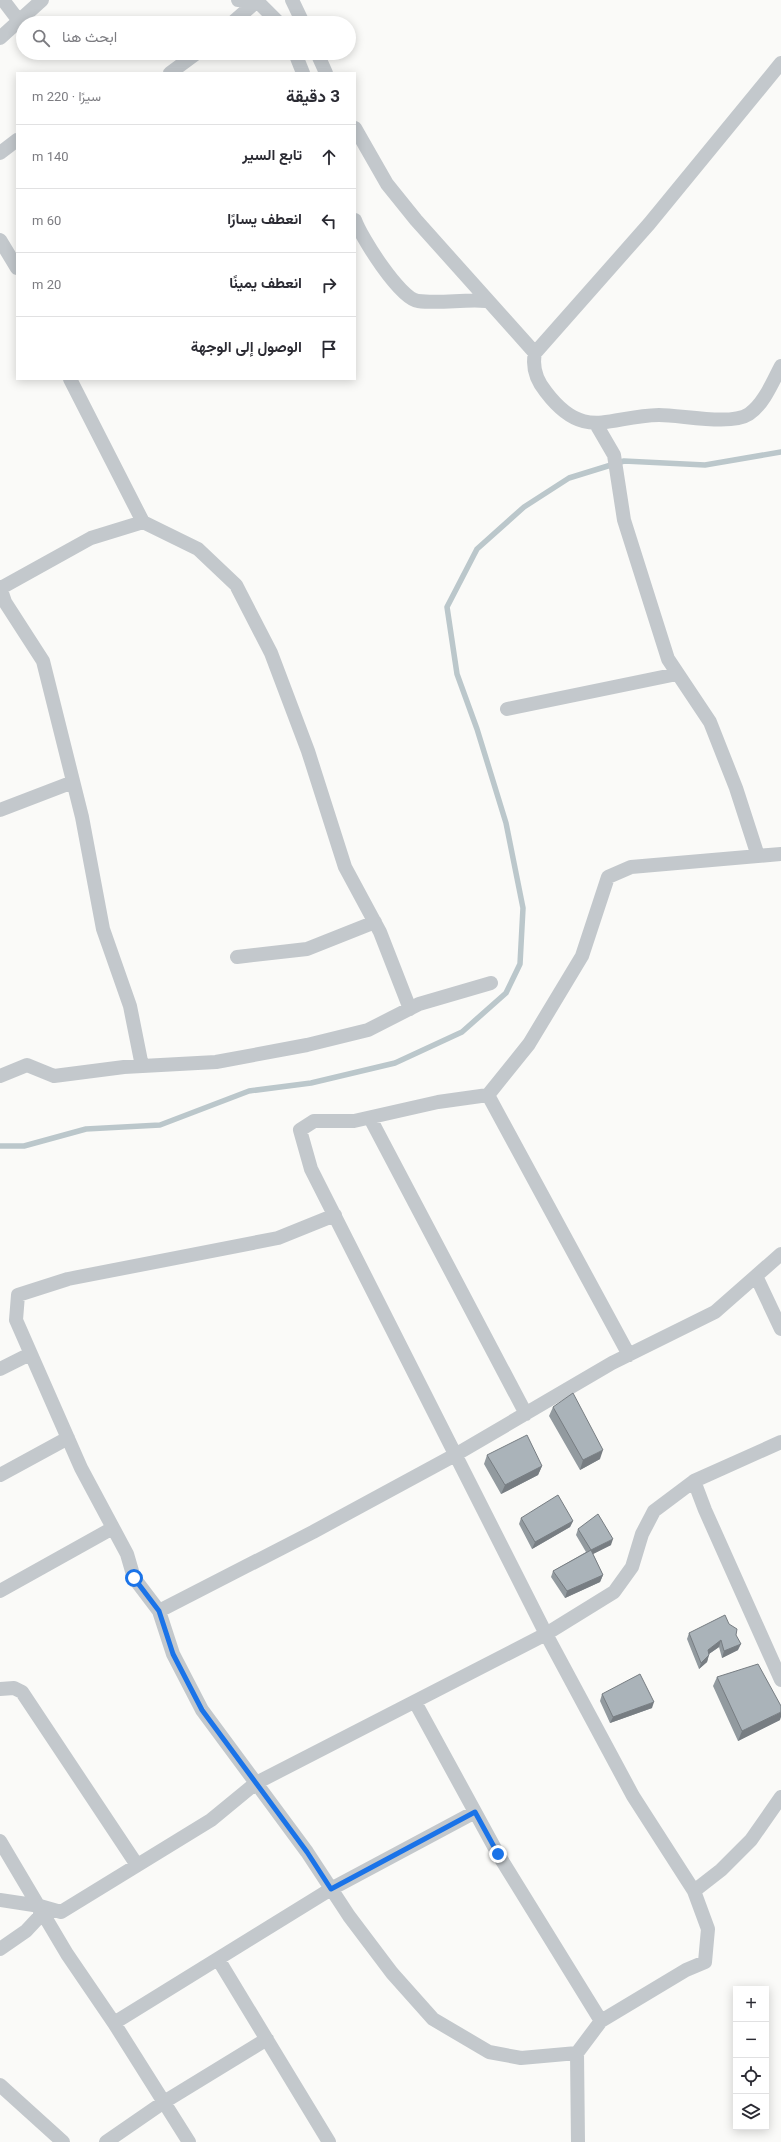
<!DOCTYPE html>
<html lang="ar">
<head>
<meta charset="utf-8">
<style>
  body { margin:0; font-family:Roboto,Vazirmatn,sans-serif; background:#f7f7f7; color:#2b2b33; direction:rtl }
  .controls { position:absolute; right:12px; bottom:12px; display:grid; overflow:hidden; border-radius:0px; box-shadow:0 2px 10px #0003 }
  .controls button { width:36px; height:36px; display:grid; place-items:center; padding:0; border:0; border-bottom:1px solid #e1e1e2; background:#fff; color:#2b2b33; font:20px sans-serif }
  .stop { position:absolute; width:12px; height:12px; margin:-9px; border:3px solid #1a73e8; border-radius:50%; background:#fff }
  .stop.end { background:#1a73e8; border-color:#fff; box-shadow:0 1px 4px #0008 }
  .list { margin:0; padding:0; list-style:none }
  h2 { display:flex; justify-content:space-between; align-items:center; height:52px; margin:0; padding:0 16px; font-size:17px }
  h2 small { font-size:13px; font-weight:400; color:#7c7c81 }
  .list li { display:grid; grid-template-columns:26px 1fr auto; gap:12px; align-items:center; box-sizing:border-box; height:64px; padding:0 16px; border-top:1px solid #e1e1e2 }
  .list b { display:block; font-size:15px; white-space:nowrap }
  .list em { font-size:13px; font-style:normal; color:#7c7c81 }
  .icon { flex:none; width:22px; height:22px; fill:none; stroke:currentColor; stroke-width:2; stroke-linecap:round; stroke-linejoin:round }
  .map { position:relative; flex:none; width:781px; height:2142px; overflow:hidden; direction:ltr }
  .search { position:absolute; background:#fff; box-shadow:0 2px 10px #0003; left:16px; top:16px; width:340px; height:44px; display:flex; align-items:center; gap:10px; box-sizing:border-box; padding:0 14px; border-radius:22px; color:#7c7c81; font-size:15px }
  .panel { position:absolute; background:#fff; box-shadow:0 2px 10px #0003; left:16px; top:72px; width:340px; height:308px; border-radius:0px; direction:rtl }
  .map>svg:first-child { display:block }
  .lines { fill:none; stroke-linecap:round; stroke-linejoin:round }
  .stream { stroke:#bbc7cb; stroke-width:5.5 }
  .minor { stroke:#c3c8cc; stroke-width:14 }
  .wall { fill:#929a9f }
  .shaded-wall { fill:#777d82 }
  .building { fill:#aab3b9; stroke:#777d82 }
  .route { stroke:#1a73e8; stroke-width:5 }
</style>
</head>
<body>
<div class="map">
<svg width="781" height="2142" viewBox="0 0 781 2142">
  <rect width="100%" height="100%" fill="#fafaf8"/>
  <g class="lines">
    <path class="stream" d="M0 1146H24L86 1129 160 1125 249 1091 311 1083 395 1063 462 1032 506 993 520 964 523 908 506 823 477 729 457 674 447 607 477 549 524 507 569 478 624 461 705 465 781 452"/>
    <path class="minor" d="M3 0 19 21
      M238 0 257 1 279 23
      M292 0 303 23
      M232 23 257 1
      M0 38 42 0
      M295 53 303 73
      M317 53 326 73
      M781 63 649 224 535 353C532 367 537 381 546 392 584 442 608 416 659 415 682 415 731 426 749 414 764 404 773 381 781 366
      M170 73 197 53
      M355 128 387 184 416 220 535 353
      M0 153 17 140
      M355 220C361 237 400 299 418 301 440 304 464 299 486 301
      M0 240 17 268
      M596 424 614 455 624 520 668 659 710 722 736 788 758 856
      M143 522 198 549 236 585 271 653 308 751 345 867 380 932 410 1009
      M0 587 5 602 43 661 82 817 103 929 130 1006 142 1066
      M1 588 91 538 143 522 70 379
      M507 709 677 674
      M0 810 73 782
      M237 957 307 949 375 922
      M0 1076 27 1065 54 1076 124 1067 216 1062 307 1045 368 1030 419 1004 491 983
      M488 1095 629 1355
      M370 1118 526 1414
      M335 1215 278 1238 68 1279 18 1295 16 1320 81 1468 127 1554 134 1578 159 1611 173 1654 202 1710 307 1852 349 1916 392 1973 433 2019 489 2052 521 2058 577 2053 601 2021 686 1970 705 1962 708 1929 694 1891 633 1796 546 1634 311 1169 300 1130 314 1121H354L438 1102 488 1095 529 1044 582 956 608 877 631 867 781 854
      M756 1276 781 1329
      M0 1369 30 1354
      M781 1442 694 1481 705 1510 781 1680
      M0 1475 68 1438
      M0 1591 113 1528
      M159 1611 313 1532 455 1455 612 1363 715 1312 781 1254
      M0 1689 14 1688 22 1692 137 1865
      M415 1702 498 1854 601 2021
      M0 1841 67 1954 114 2023 189 2142
      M694 1891 721 1870 751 1840 781 1797
      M0 1900 40 1906 61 1912 211 1820 256 1783 546 1634 614 1592 632 1567 642 1534 654 1511 694 1481
      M0 1949 26 1931 40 1916V1906
      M218 1959 329 2142
      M114 2023 331 1889 475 1812
      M577 2053 578 2142
      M0 2085 63 2142
      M106 2142 164 2102 267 2039"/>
  </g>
  <path class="wall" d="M553 1407 600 1459 580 1470 549 1416Z
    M487 1455 542 1466 538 1475 501 1494 484 1464Z
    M521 1518 573 1521 570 1527 532 1549 519 1524Z
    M578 1529 611 1545 593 1554 603 1575 600 1582 565 1598 551 1577 553 1571 586 1552 576 1535Z
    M729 1624 738 1650 722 1658 719 1647 709 1654 707 1662 699 1669 687 1639 689 1633Z
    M717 1677 780 1720 738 1741 713 1686Z
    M602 1694 652 1708 610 1723 600 1701Z"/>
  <path class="shaded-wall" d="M603 1450 600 1459 580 1470 583 1460Z
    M542 1466 538 1475 501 1494 505 1485Z
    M573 1521 570 1527 532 1549 535 1542Z
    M613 1539 611 1545 589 1556 591 1550Z
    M603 1575 600 1582 565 1598 567 1591Z
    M721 1640 719 1647 706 1656 708 1650Z
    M741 1644 738 1650 722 1658 724 1651Z
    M709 1655 707 1662 699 1669 701 1663Z
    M654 1702 652 1708 610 1723 613 1717Z
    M781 1712V1717L780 1720 738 1741 742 1731Z"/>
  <path class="building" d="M573 1393 603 1450 583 1460 553 1407Z
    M527 1435 542 1466 505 1485 487 1455Z
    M558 1495 573 1521 535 1542 521 1518Z
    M598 1514 613 1539 591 1550 578 1529Z
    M591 1550 603 1575 567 1591 553 1571Z
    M725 1615 729 1624 737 1629 736 1635 741 1644 724 1651 721 1640 708 1650 709 1655 701 1663 689 1633Z
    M758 1664 781 1706V1712L742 1731 717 1677Z
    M640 1674 654 1702 613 1717 602 1694Z"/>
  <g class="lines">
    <path class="route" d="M134 1578 159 1611 173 1654 202 1710 307 1852 331 1889 475 1812 498 1854"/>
  </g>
</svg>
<div class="controls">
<button>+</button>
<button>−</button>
<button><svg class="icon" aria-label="locate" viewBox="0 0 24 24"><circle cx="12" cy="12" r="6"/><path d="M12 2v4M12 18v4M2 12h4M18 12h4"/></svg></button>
<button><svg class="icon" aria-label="layers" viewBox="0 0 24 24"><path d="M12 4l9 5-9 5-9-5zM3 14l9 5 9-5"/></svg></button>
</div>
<div class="stop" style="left:134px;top:1578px"></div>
<div class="stop end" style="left:498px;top:1854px"></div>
<div class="search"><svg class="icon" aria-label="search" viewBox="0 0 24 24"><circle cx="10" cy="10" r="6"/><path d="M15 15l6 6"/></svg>ابحث هنا</div>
<section class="panel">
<h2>3 دقيقة<small>سيرًا · 220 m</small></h2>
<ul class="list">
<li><svg class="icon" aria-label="ahead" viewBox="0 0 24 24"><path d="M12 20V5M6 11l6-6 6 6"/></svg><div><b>تابع السير</b></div><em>140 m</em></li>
<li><svg class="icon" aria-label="left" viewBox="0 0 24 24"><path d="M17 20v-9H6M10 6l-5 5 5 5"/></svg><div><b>انعطف يسارًا</b></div><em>60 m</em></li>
<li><svg class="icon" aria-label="right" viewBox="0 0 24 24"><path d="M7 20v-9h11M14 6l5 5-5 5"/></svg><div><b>انعطف يمينًا</b></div><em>20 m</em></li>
<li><svg class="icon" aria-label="arrive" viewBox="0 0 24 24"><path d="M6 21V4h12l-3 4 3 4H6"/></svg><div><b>الوصول إلى الوجهة</b></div></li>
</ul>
</section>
</div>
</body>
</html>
